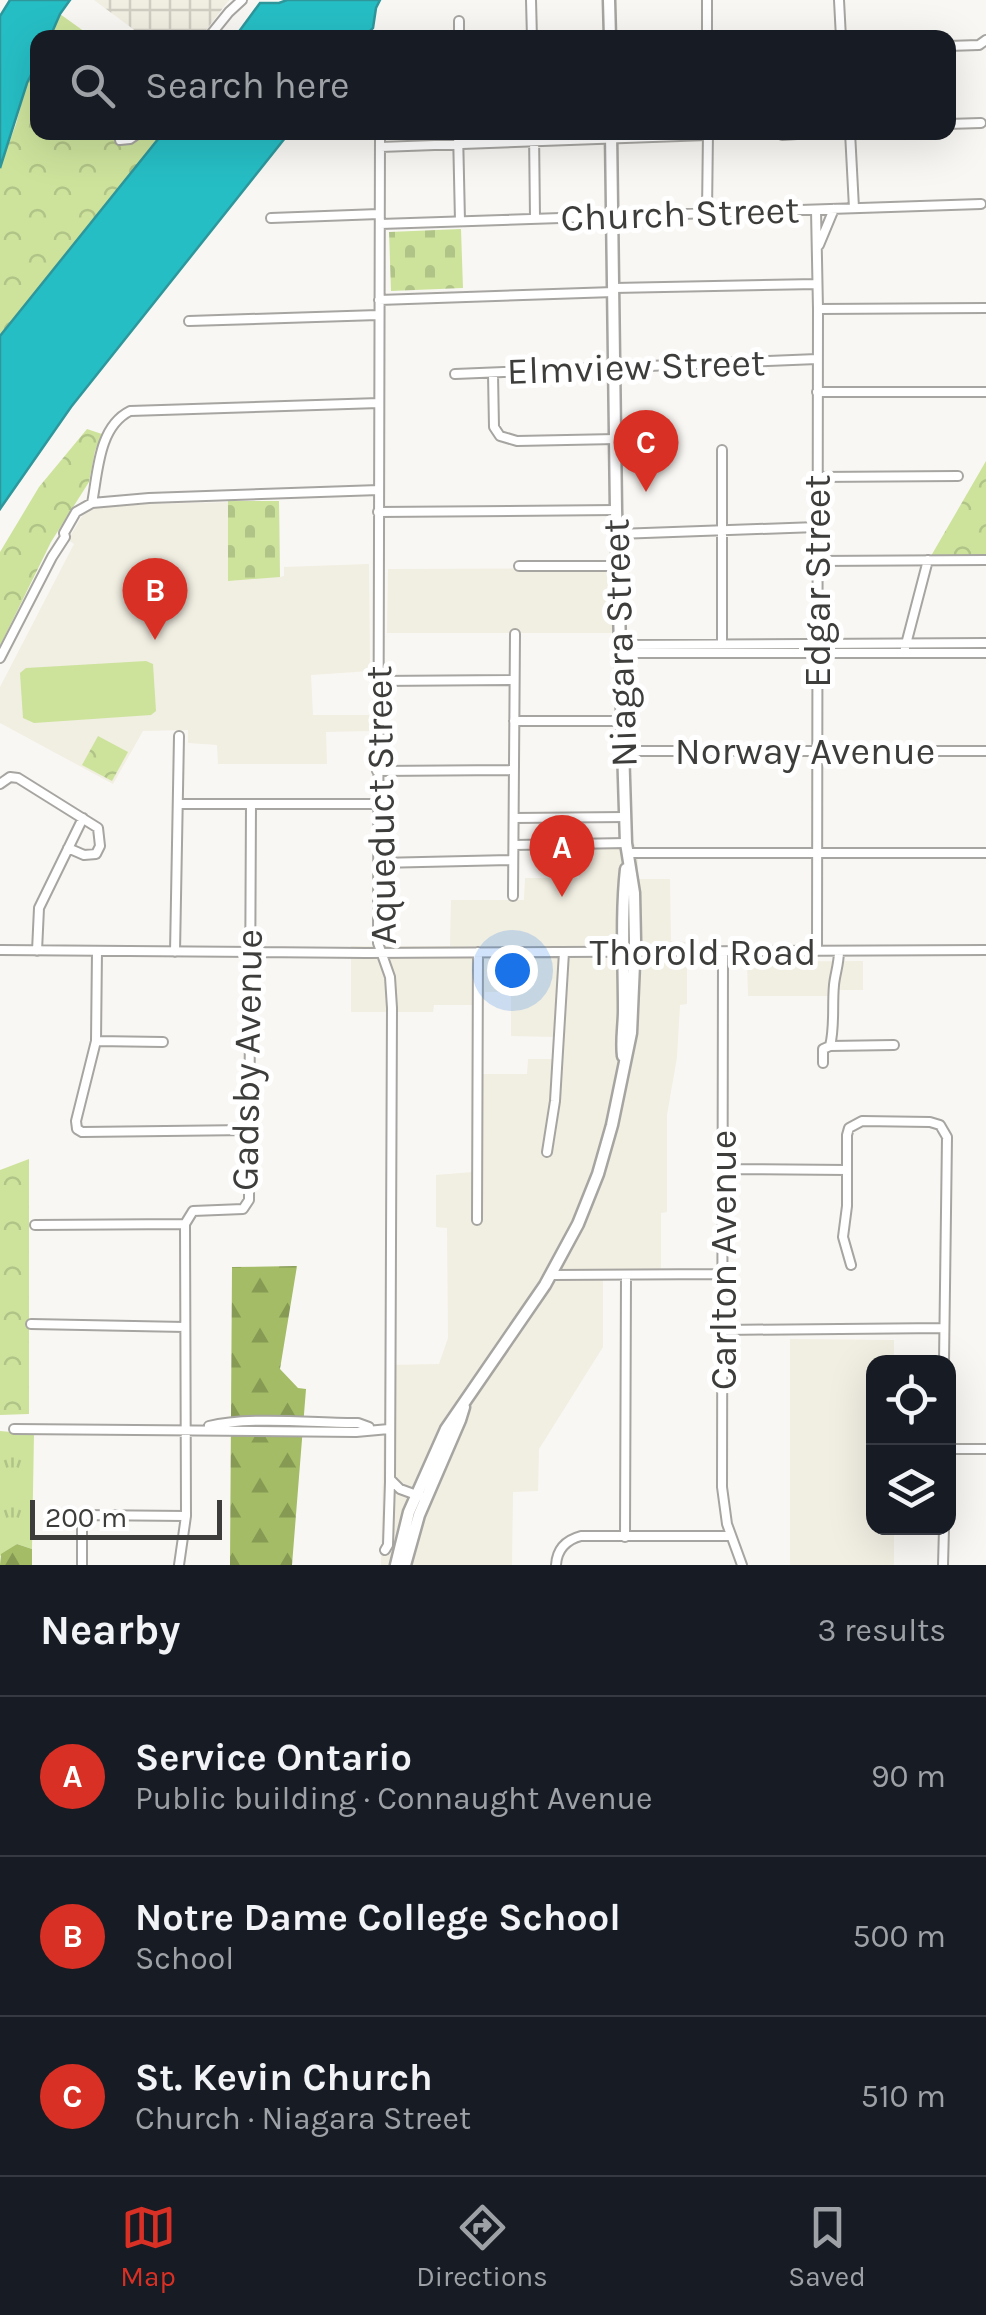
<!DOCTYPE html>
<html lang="en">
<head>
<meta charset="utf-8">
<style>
  body { margin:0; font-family:Karla,sans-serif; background:#242831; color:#f1f3f6 }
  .controls { position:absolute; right:30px; bottom:30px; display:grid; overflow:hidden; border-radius:20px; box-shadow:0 10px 40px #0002 }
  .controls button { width:90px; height:90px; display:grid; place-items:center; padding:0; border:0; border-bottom:2px solid #363941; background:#171b24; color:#f1f3f6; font:50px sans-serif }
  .scale { position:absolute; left:30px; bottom:25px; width:192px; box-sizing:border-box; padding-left:10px; border:5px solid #3d3d3b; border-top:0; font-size:28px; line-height:35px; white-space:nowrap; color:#3d3d3b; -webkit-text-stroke:8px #fff; paint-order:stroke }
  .you { position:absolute; left:512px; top:970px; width:35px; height:35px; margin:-25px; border:8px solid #fff; border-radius:50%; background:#1a73e8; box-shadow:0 0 0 15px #1a73e833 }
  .badge { display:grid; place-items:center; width:65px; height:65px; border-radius:50%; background:#d93025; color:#fff; font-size:32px; font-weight:700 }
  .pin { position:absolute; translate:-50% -82px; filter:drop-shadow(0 2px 5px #0008) }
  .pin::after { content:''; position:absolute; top:52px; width:35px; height:30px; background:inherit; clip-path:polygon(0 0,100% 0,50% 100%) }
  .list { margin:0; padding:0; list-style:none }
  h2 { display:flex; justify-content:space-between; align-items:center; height:130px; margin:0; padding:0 40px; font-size:42px }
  h2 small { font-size:32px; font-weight:400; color:#9ea1a6 }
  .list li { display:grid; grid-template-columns:65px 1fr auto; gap:30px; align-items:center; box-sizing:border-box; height:160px; padding:0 40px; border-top:2px solid #363941 }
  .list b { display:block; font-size:38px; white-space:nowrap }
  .list p { margin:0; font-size:32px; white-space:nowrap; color:#9ea1a6 }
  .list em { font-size:32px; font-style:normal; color:#9ea1a6 }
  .icon { flex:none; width:55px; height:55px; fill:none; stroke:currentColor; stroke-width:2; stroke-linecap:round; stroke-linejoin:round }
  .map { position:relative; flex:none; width:986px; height:1565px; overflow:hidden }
  .search { position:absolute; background:#171b24; box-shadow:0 10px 40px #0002; left:30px; right:30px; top:30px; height:110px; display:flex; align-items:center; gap:25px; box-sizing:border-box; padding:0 35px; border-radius:20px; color:#9ea1a6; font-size:38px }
  .sheet { height:610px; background:#171b24 }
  nav { display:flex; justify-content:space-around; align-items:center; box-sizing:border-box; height:140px; border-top:2px solid #363941; background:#171b24; font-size:28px; color:#9ea1a6 }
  nav a { display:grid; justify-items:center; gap:5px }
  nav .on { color:#d93025 }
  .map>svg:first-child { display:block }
  .built { fill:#f1eee2 }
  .industrial { fill:url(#industrial-grid) }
  .grass { fill:url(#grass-tufts) }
  .forest { fill:url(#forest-firs) }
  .cemetery { fill:url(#cemetery-stones) }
  .park { fill:url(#park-crowns) }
  .garden { fill:#cde39c }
  .water { fill:#26bec5; stroke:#2d979c; stroke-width:2.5 }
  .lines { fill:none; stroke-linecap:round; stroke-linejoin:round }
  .minor-casing { stroke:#a7a5a1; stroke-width:12 }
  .major-casing { stroke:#a7a5a1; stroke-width:15 }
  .minor { stroke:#fff; stroke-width:8 }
  .major { stroke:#fff; stroke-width:10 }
  .labels { text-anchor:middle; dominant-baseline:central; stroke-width:10; stroke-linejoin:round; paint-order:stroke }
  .street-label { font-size:38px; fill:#3d3d3b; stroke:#fff }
</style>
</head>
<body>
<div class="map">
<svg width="986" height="1565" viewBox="0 0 986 1565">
  <defs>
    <pattern id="industrial-grid" width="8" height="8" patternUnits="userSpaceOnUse" patternTransform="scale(2.5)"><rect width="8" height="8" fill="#f1eee2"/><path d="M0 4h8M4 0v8" fill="none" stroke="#d0cdc3"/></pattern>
    <pattern id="grass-tufts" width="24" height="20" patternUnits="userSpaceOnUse" patternTransform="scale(2.5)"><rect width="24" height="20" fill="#cde39c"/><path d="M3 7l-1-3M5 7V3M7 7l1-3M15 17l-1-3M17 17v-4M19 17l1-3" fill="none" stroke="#b1c487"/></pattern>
    <pattern id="forest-firs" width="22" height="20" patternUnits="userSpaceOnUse" patternTransform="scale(2.5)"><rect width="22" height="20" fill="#a3bc65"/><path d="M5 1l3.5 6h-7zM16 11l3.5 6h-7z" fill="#869a54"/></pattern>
    <pattern id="cemetery-stones" width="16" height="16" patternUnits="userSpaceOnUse" patternTransform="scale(2.5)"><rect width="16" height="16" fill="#cde39c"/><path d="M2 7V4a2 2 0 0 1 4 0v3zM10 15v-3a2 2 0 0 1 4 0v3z" fill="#b1c487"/></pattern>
    <pattern id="park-crowns" width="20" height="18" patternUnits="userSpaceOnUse" patternTransform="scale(2.5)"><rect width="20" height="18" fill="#cde39c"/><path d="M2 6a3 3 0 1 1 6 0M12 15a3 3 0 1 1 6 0" fill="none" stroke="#b1c487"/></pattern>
  </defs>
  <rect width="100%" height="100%" fill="#f9f7f3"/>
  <path class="built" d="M279 501 280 577 284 576V567L369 564 370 671 311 675 313 715H369L370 731 326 732 327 764H218L217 745 188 743V730L143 731 113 784 0 723V687L74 544 68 540 85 511 102 505Z
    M610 568 613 633H387L388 569Z
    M579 844H635L638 859V879H670L671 941 687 942V1004L680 1005 677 1057 667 1115V1212L661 1213V1278H603V1347L539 1449 538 1491 513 1492 512 1565H381L385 1365 439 1364 448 1338 447 1228 436 1227V1175L473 1172 474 1074H527L528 1059H555L556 1037 511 1036V992H485L484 1005H434L433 1012H351V946H450L451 900H524L525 878H579Z
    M863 961V990H829V996H748L747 962Z
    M790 1339 894 1340V1362H874V1528H894V1565H790Z"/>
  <path class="industrial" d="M94 0H229L201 37 145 38Z"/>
  <path class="grass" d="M0 1431 34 1434 32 1549 17 1544 0 1556Z"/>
  <path class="forest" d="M297 1266 280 1369 298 1388 306 1389 292 1565H230L232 1267Z
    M17 1544 32 1549V1565H0L1 1554Z"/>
  <path class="cemetery" d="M461 229 463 288 391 291 389 232Z
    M228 501H279L280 577 228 581Z"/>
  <path class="park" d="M60 14 92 37 50 38Z
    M37 63 38 132 163 133 0 336V167L16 124 27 83Z
    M87 429 102 434 95 451 89 482 51 542 0 646V552L39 487Z
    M986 461V555L931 556Z
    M98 736 128 752 112 781 82 765Z
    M29 1159V1414L0 1415V1170Z"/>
  <path class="garden" d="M146 661 153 664 156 711 151 715 34 723 23 718 20 673 26 668Z"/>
  <path class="water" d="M10 0H70L60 14 50 37 38 38 37 63 27 83 0 168V16Z
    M287 0H380L376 8 373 28 368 33V37H235L260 3H279Z
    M163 133H289L71 407 0 509V336Z"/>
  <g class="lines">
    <g class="minor-casing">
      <path id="minor" d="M531 0 532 38
        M839 0 841 38
        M459 21V38
        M208 38 229 12 242 0
        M707 38V0
        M948 46 979 45 986 40
        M948 124 981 123
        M380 132 378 943 390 977 392 1008 390 1482 388 1545 385 1550
        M458 132 460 221
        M534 132 535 218
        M850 132 854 208
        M782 135 828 132
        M120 140 130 139 140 132
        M380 147 708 135
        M816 210 818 309 817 951
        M707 212 708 132
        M271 218 379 214
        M380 224 981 204
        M819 245 834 209
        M614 288 817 284
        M379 300 614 292
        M818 309 986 308
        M189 321 378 315
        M455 374 817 359
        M493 374 494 427 500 436 517 441 616 439
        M817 392H986
        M722 450V644
        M817 477 958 476
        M92 503C98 473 98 427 130 411L379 403
        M378 512 616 510
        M617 534 817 527
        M817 561 986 560
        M519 566H618
        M621 645 986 643
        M905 648 928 560
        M621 653H986
        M0 658 52 557 65 537 64 533 76 512 92 503 149 498 379 490
        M378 681 513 680
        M514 721H623
        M623 751H986
        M377 771 513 770
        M0 784 10 777 18 778 98 828 100 846 96 854 84 855 68 848
        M178 804H377
        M514 818 626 817
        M514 845 626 843
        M628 853H986
        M378 863 513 860
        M513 896 515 634
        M0 950 366 953 986 950
        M37 951 39 908 83 818
        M97 951 96 1041 76 1121 77 1129 82 1132 249 1130
        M175 952 179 736
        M723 952 722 1487 727 1524 742 1565
        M96 1041 163 1042
        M830 1046 894 1045
        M823 1063V1049L830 1046C835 1026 832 1006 834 985 835 974 839 964 839 951
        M547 1152 555 1101 564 952
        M723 1169 847 1170
        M477 1220 478 952
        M35 1225 185 1224
        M851 1265 843 1237 847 1206V1135L849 1128 862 1121 930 1122 940 1125 947 1137 944 1362
        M552 1275 722 1274
        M31 1324 185 1327
        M722 1330 944 1328
        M209 1426C249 1416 315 1423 358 1423L369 1427
        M14 1429 356 1432 389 1429
        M948 1449H986
        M391 1480 400 1489 422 1497
        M625 1537 626 1275
        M82 1565V1515L186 1516
        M179 1565 186 1516 185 1224 193 1211 243 1209 249 1200 251 804
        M556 1565C557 1549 566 1540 581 1536H731
        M943 1565 944 1528"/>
    </g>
    <g class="major-casing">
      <path id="major" d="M609 0 610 38
        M623 1056C621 1041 624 1026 624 1010 624 963 621 915 626 869
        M396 1565 409 1512 446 1429 545 1285 578 1224 598 1174 612 1125 631 1033 635 941 634 893 626 843 624 779 616 510 611 132
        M405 1565 419 1515 460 1420 464 1407"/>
    </g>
    <use href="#minor" class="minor"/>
    <use href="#major" class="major"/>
  </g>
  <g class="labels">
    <g class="street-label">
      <text transform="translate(680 214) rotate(-2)">Church Street</text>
      <text transform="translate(636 367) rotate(-2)">Elmview Street</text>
      <text transform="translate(817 581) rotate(-90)">Edgar Street</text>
      <text transform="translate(620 643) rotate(-92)">Niagara Street</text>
      <text x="805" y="751">Norway Avenue</text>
      <text transform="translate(381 805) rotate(-91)">Aqueduct Street</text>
      <text x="703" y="952">Thorold Road</text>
      <text transform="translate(247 1060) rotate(-89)">Gadsby Avenue</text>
      <text transform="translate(723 1260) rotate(-90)">Carlton Avenue</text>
    </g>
  </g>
</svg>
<div class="controls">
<button><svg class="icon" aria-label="locate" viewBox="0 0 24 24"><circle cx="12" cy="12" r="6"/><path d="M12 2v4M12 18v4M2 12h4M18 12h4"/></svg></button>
<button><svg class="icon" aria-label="layers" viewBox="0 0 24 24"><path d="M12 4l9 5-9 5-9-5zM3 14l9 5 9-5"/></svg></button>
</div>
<div class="scale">200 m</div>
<div class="you"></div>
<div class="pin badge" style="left:562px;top:897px">A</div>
<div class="pin badge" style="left:155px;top:640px">B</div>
<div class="pin badge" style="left:646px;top:492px">C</div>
<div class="search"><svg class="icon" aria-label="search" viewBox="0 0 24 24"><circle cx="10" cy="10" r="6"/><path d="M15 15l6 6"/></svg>Search here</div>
</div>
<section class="sheet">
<h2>Nearby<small>3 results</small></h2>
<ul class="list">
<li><span class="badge">A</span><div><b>Service Ontario</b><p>Public building · Connaught Avenue</p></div><em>90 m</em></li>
<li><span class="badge">B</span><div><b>Notre Dame College School</b><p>School</p></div><em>500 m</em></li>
<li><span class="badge">C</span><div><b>St. Kevin Church</b><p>Church · Niagara Street</p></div><em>510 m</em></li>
</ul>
</section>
<nav>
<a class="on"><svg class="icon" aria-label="map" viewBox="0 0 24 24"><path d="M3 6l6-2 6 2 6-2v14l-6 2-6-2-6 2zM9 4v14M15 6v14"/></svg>Map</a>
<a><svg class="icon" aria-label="directions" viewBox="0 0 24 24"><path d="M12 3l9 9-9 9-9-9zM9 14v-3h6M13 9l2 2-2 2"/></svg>Directions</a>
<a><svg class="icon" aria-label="saved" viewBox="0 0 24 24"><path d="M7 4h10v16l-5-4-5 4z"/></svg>Saved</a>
</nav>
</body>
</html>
